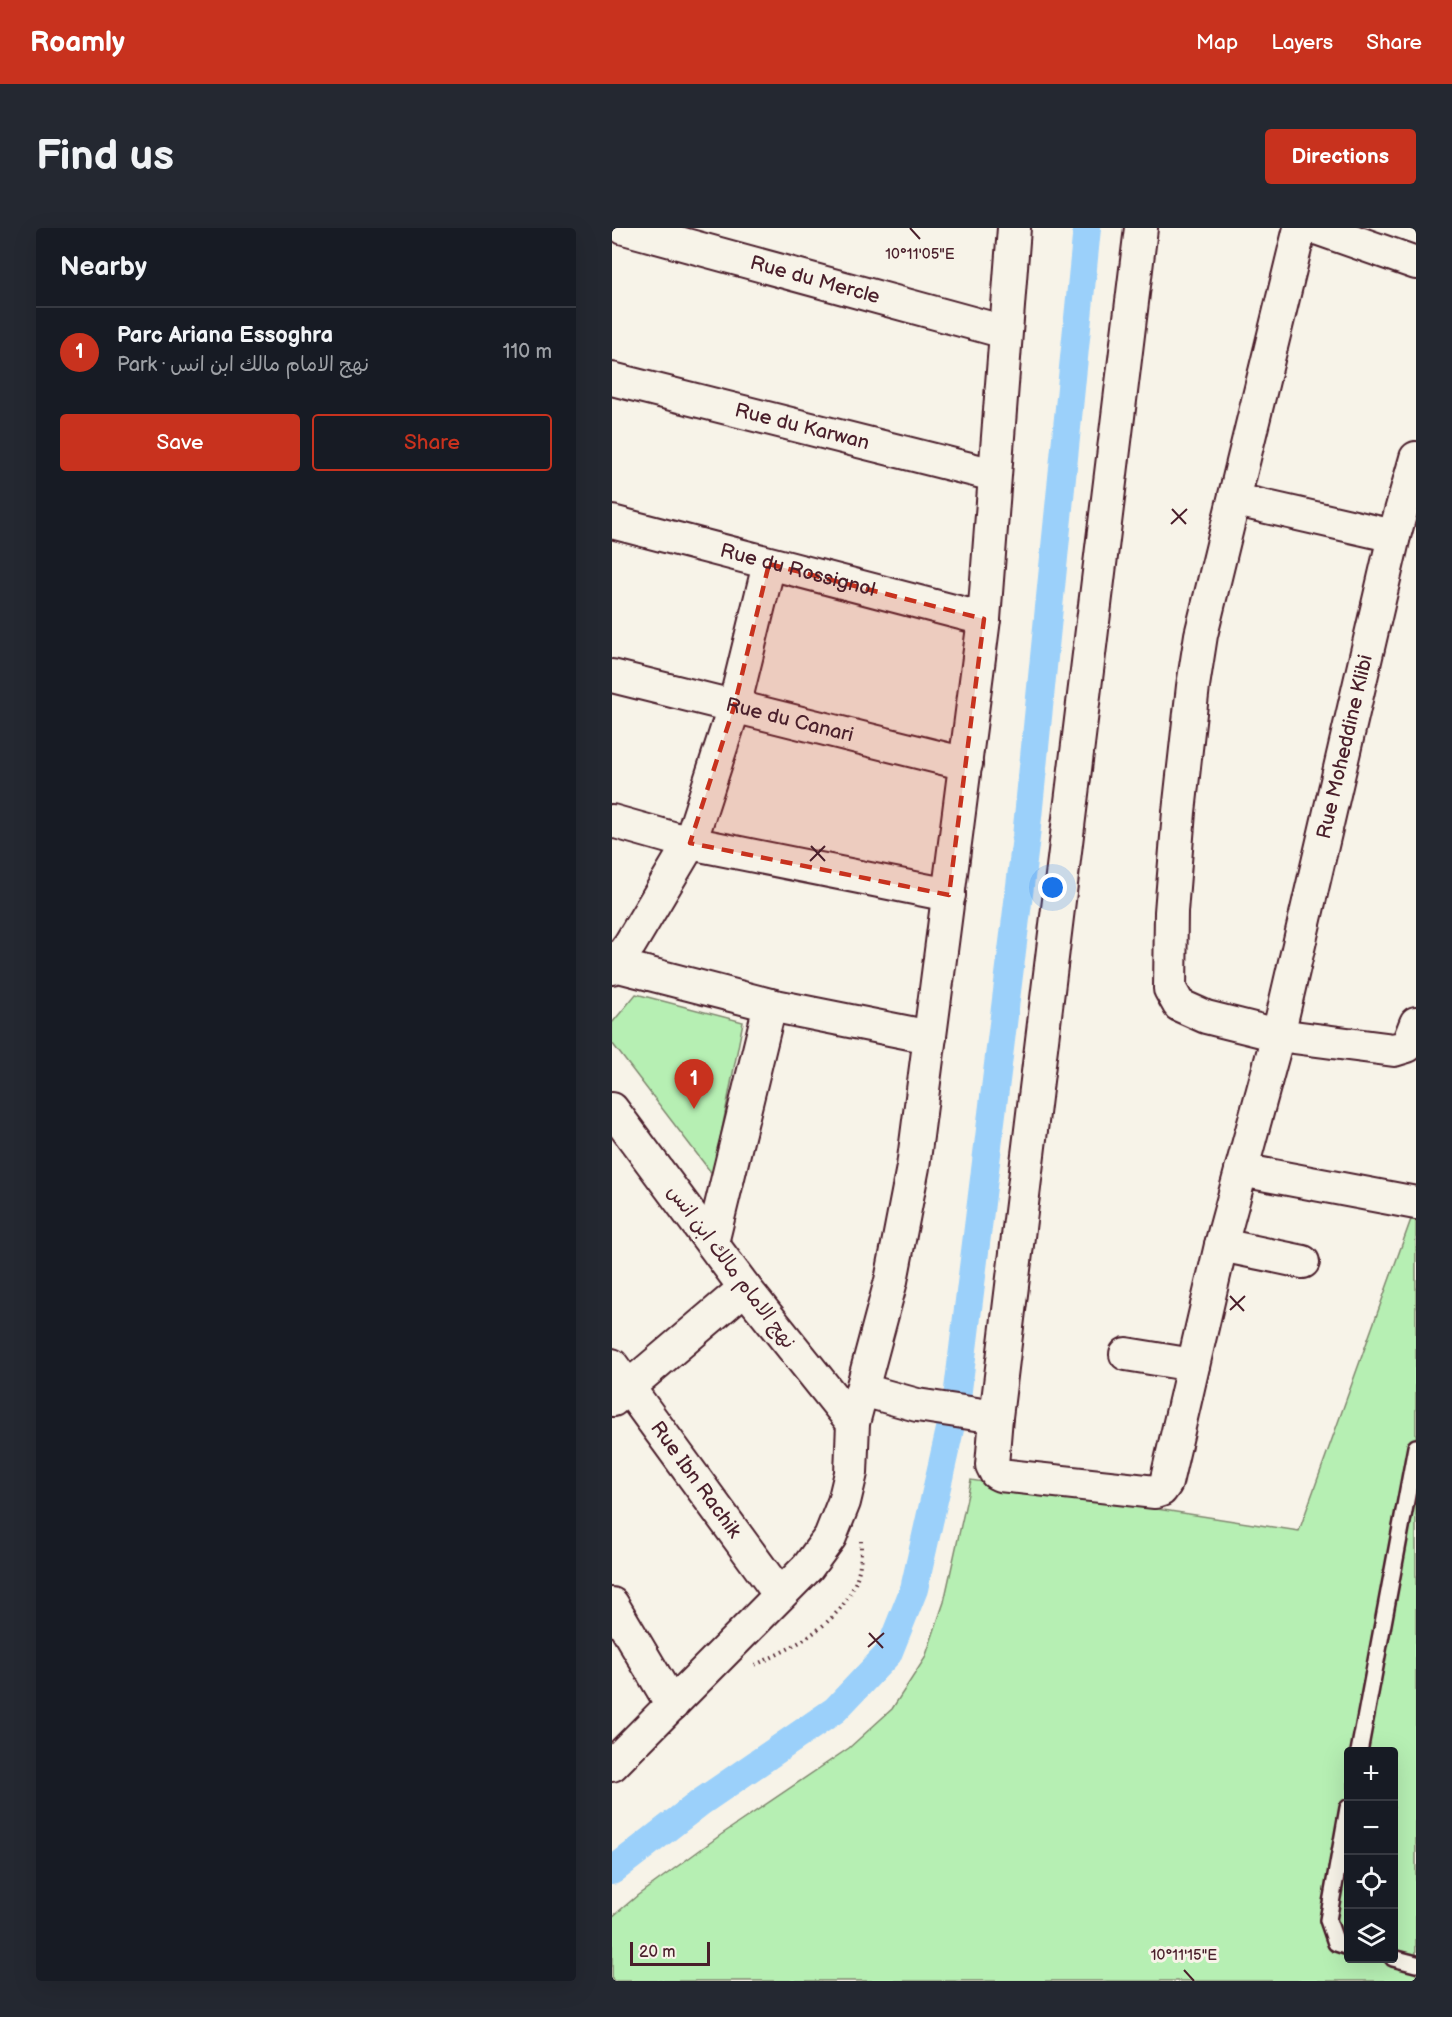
<!DOCTYPE html>
<html lang="en">
<head>
<meta charset="utf-8">
<style>
  body { margin:0; font-family:"Balsamiq Sans","Playpen Sans Arabic",sans-serif; background:#242831; color:#f1f3f6 }
  .controls { position:absolute; right:18px; bottom:18px; display:grid; overflow:hidden; border-radius:6px; box-shadow:0 6px 24px #0002 }
  .controls button { width:54px; height:54px; display:grid; place-items:center; padding:0; border:0; border-bottom:2px solid #363941; background:#171b24; color:#f1f3f6; font:30px sans-serif }
  .scale { position:absolute; left:18px; bottom:15px; width:80px; box-sizing:border-box; padding-left:6px; border:3px solid #4a1f2b; border-top:0; font-size:16px; line-height:21px; white-space:nowrap; color:#4a1f2b; -webkit-text-stroke:4px #f7f3e8; paint-order:stroke }
  .you { position:absolute; left:441px; top:660px; width:21px; height:21px; margin:-15px; border:4px solid #fff; border-radius:50%; background:#1a73e8; box-shadow:0 0 0 9px #1a73e833 }
  .badge { display:grid; place-items:center; width:39px; height:39px; border-radius:50%; background:#c8321e; color:#fff; font-size:20px; font-weight:700 }
  .pin { position:absolute; translate:-50% -50px; filter:drop-shadow(0 2px 3px #0008) }
  .pin::after { content:''; position:absolute; top:32px; width:21px; height:18px; background:inherit; clip-path:polygon(0 0,100% 0,50% 100%) }
  .list { margin:0; padding:0; list-style:none }
  h2 { display:flex; justify-content:space-between; align-items:center; height:78px; margin:0; padding:0 24px; font-size:26px }
  h2 small { font-size:20px; font-weight:400; color:#9ea1a6 }
  .list li { display:grid; grid-template-columns:39px 1fr auto; gap:18px; align-items:center; box-sizing:border-box; height:90px; padding:0 24px; border-top:2px solid #363941 }
  .list b { display:block; font-size:22px; white-space:nowrap }
  .list p { margin:0; font-size:20px; white-space:nowrap; color:#9ea1a6 }
  .list em { font-size:20px; font-style:normal; color:#9ea1a6 }
  .actions { display:flex; gap:12px; padding:18px 24px }
  .actions a { flex:1; padding:14px 0; border:2px solid #c8321e; border-radius:6px; text-align:center; font-size:21px; color:#c8321e }
  .actions .main { background:#c8321e; color:#fff }
  .icon { flex:none; width:33px; height:33px; fill:none; stroke:currentColor; stroke-width:2; stroke-linecap:round; stroke-linejoin:round }
  .map { position:relative; flex:none; width:804px; height:1753px; overflow:hidden; border-radius:6px }
  header { display:flex; align-items:center; gap:36px; box-sizing:border-box; height:84px; padding:0 30px; background:#c8321e; color:#fff }
  header strong { font-size:28px }
  nav { display:flex; gap:33px; margin-inline-start:auto; font-size:21px }
  .intro { display:flex; align-items:center; justify-content:space-between; box-sizing:border-box; height:144px; padding:0 36px }
  h1 { margin:0; font-size:42px }
  .button { padding:15px 27px; border-radius:6px; background:#c8321e; color:#fff; font-size:21px; font-weight:700 }
  main { display:flex; gap:36px; padding:0 36px }
  aside { flex:1; background:#171b24; border-radius:6px; box-shadow:0 6px 24px #0002 }
  .map>svg:first-child { display:block }
  .green { fill:#b6efb3; stroke:#80876f; stroke-width:1.5; fill-rule:evenodd }
  .lines { fill:none; stroke-linecap:round; stroke-linejoin:round }
  .canal { stroke:#9bd0fa; stroke-width:28 }
  .service-casing { stroke:#4a1f2b; stroke-width:20 }
  .minor-casing { stroke:#4a1f2b; stroke-width:36 }
  .path { stroke:#4a1f2b; stroke-width:4; stroke-dasharray:1.5 4.5; stroke-linecap:butt }
  .service { stroke:#f7f3e8; stroke-width:15 }
  .minor { stroke:#f7f3e8; stroke-width:32 }
  .marked { fill:#c8321e; fill-opacity:0.2; stroke:#c8321e; stroke-width:4.5; stroke-dasharray:12 8; stroke-linejoin:round }
  .ticks { fill:none; stroke:#4a1f2b; stroke-width:2 }
  .labels { text-anchor:middle; dominant-baseline:central; stroke-width:6; stroke-linejoin:round; paint-order:stroke }
  .street-label { font-size:20px; fill:#4a1f2b; stroke:#f7f3e8 }
  .ticks-label { font-size:15px; text-anchor:middle; fill:#4a1f2b; stroke:#f7f3e8; stroke-width:6; stroke-linejoin:round; paint-order:stroke }
</style>
</head>
<body>
<header>
<strong>Roamly</strong>
<nav><a>Map</a><a>Layers</a><a>Share</a></nav>
</header>
<div class="intro"><h1>Find us</h1><a class="button">Directions</a></div>
<main>
<aside>
<h2>Nearby<small></small></h2>
<ul class="list">
<li><span class="badge">1</span><div><b>Parc Ariana Essoghra</b><p>Park · نهج الامام مالك ابن انس</p></div><em>110 m</em></li>
</ul>
<div class="actions"><a class="main">Save</a><a>Share</a></div>
</aside>
<div class="map">
<svg width="804" height="1753" viewBox="0 0 804 1753">
  <rect width="100%" height="100%" fill="#f7f3e8"/>
  <filter id="ink" filterUnits="userSpaceOnUse"><feTurbulence type="fractalNoise" baseFrequency=".0167" numOctaves="2"/><feDisplacementMap in="SourceGraphic" scale="12" xChannelSelector="R" yChannelSelector="G"/><feConvolveMatrix kernelMatrix="1 2 1 2 8 2 1 2 1" color-interpolation-filters="sRGB"/></filter>
  <g filter="url(#ink)">
    <path class="green" d="M24 766 131 794 101 947 0 815V795Z
      M802 983H804V1753H0V1689L26 1667 110 1606 237 1520 280 1481 313 1430 332 1374 359 1252 687 1303ZM736 1524H782V1730H736Z"/>
    <g class="lines">
      <path class="canal" d="M0 1643 89 1574 223 1482 276 1426 302 1361 345 1170 414 609 475 0"/>
      <g class="service-casing">
        <path id="service" d="M747 1524 804 1219
          M736 1580 716 1692 724 1715 736 1719
          M781 1730 804 1736"/>
      </g>
      <g class="minor-casing">
        <g id="minor">
          <path id="s1" d="M12 0 393 104"/>
          <path id="s2" d="M529 0C482 397 432 793 384 1189L380 1237 384 1245 388 1247 543 1264 549 1262 554 1255 609 1017 666 807 782 308 804 230"/>
          <path d="M688 0 589 407 581 458 567 584 559 684 558 761 567 777 594 789 666 807 782 822 795 818 804 795"/>
          <path d="M704 0 804 35"/>
          <path id="s3" d="M0 151 382 247"/>
          <path d="M624 272 782 308"/>
          <path id="s4" d="M0 294 372 391"/>
          <path id="s5" d="M0 448 354 536"/>
          <path d="M0 593 78 615 337 667"/>
          <path d="M3 737 158 777 318 809"/>
          <path d="M0 740 18 716 78 615 122 479 157 336"/>
          <path d="M0 881 133 1060 241 1195"/>
          <path d="M629 942 804 975"/>
          <path d="M100 1015 158 777"/>
          <path d="M609 1017 691 1034"/>
          <path d="M514 1126 581 1137"/>
          <path id="s6" d="M0 1137 168 1367"/>
          <path d="M251 1162 305 1177 384 1189"/>
          <path d="M1 1172 133 1060"/>
          <path d="M0 1376 60 1477"/>
          <path d="M0 1537 196 1339 218 1309 232 1274 239 1245 241 1195 279 1053 301 939 372 391 402 0"/>
        </g>
      </g>
      <path class="path" d="M143 1437C185 1418 237 1391 247 1342 249 1333 249 1322 249 1313"/>
      <use href="#service" class="service"/>
      <use href="#minor" class="minor"/>
    </g>
  </g>
  <path class="marked" d="M157 336 372 391 337 667 78 615 122 479Z"/>
  <path class="ticks" d="M298 0 308 11M560 281 574 296M559 296 575 281M199 618 213 633M198 633 213 618M618 1068 632 1083M618 1082 633 1068M257 1405 271 1420M256 1419 272 1405M572 1742 582 1753"/>
  <g class="labels">
    <g class="street-label">
      <text stroke="none"><textPath href="#s1" startOffset="198">Rue du Mercle</textPath></text>
      <text stroke="none"><textPath href="#s3" startOffset="196">Rue du Karwan</textPath></text>
      <text stroke="none"><textPath href="#s4" startOffset="192">Rue du Rossignol</textPath></text>
      <text stroke="none"><textPath href="#s5" startOffset="183">Rue du Canari</textPath></text>
      <text stroke="none"><textPath href="#s2" startOffset="2188">Rue Moheddine Klibi</textPath></text>
      <text transform="translate(119 1039) rotate(53)">نهج الامام مالك ابن انس</text>
      <text stroke="none"><textPath href="#s6" startOffset="142">Rue Ibn Rachik</textPath></text>
    </g>
  </g>
  <g class="ticks-label">
    <text x="308" y="31">10°11'05"E</text>
    <text x="572" y="1732">10°11'15"E</text>
  </g>
</svg>
<div class="controls">
<button>+</button>
<button>−</button>
<button><svg class="icon" aria-label="locate" viewBox="0 0 24 24"><circle cx="12" cy="12" r="6"/><path d="M12 2v4M12 18v4M2 12h4M18 12h4"/></svg></button>
<button><svg class="icon" aria-label="layers" viewBox="0 0 24 24"><path d="M12 4l9 5-9 5-9-5zM3 14l9 5 9-5"/></svg></button>
</div>
<div class="scale">20 m</div>
<div class="you"></div>
<div class="pin badge" style="left:82px;top:881px">1</div>
</div>
</main>
</body>
</html>
